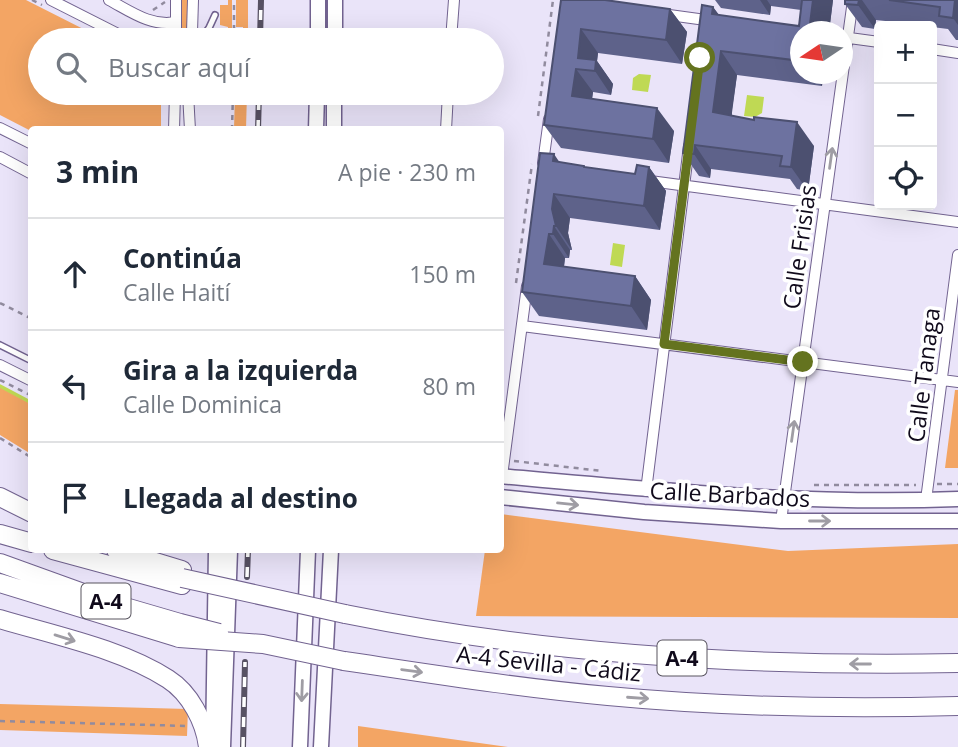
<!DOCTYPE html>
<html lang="es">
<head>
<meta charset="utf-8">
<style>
  body { margin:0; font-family:"Open Sans",sans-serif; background:#f2f2f3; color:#1f2937 }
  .controls { position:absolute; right:21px; top:21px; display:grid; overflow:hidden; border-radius:7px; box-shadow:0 7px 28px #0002 }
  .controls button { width:63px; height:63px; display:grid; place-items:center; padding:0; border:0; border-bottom:2px solid #e0e1e3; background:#fff; color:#1f2937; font:35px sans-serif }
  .compass { position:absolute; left:790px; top:21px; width:63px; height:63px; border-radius:50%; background:#fff; box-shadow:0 7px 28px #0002; rotate:257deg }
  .stop { position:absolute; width:21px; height:21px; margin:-16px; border:5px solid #64731f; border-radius:50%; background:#fff }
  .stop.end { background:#64731f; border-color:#fff; box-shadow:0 2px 7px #0008 }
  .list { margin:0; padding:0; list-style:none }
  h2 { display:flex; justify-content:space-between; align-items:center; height:91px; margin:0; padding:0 28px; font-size:30px }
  h2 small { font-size:23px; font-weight:400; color:#747a83 }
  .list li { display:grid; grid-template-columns:46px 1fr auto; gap:21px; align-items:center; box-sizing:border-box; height:112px; padding:0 28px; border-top:2px solid #e0e1e3 }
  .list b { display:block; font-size:26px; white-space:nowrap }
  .list p { margin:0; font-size:23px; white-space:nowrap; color:#747a83 }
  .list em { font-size:23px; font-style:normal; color:#747a83 }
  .icon { flex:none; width:38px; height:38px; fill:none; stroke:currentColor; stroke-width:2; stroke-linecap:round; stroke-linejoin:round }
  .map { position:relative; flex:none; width:958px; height:747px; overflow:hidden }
  .search { position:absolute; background:#fff; box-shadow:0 7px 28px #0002; left:28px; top:28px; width:476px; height:77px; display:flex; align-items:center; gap:18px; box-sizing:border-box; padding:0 24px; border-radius:38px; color:#747a83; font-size:26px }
  .panel { position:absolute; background:#fff; box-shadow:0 7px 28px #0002; left:28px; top:126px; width:476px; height:427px; border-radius:7px }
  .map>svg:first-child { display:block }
  .green { fill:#f3a564 }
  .water { fill:#bfd954 }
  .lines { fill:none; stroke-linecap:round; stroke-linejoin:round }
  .stream { stroke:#bfd954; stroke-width:3.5 }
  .lane-casing { stroke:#726390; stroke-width:8 }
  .street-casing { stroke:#726390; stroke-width:12 }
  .secondary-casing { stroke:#726390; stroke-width:17 }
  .highway-casing { stroke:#726390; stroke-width:20 }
  .path { stroke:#918b9e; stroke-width:2.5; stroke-dasharray:5 5; stroke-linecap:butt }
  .lane { stroke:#fff; stroke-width:5 }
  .street { stroke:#fff; stroke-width:10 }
  .secondary { stroke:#fff; stroke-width:14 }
  .highway { stroke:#fff; stroke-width:18 }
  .rail-casing { stroke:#575163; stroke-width:6 }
  .rail { stroke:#fff; stroke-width:3.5; stroke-dasharray:10; stroke-linecap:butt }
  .highway-bridge-casing { stroke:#726390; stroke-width:20; stroke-linecap:butt }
  .highway-bridge { stroke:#fff; stroke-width:18 }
  .wall { fill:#5e628a }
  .shaded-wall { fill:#4c5070 }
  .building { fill:#6d72a0; stroke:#4c5070; stroke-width:2 }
  .oneway { stroke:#9f9da4 }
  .route { stroke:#64731f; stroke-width:9 }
  .labels { text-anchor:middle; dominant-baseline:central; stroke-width:7; stroke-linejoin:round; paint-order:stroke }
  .shield { fill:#fff; stroke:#58545f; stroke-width:2 }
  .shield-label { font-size:21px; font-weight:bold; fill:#100a1b }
  .street-label { font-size:23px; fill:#100a1b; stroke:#fff }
</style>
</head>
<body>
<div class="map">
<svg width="958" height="747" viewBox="0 0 958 747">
  <rect width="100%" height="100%" fill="#eae4f9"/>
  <path class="green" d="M0 0H26L105 40H40V93H161V129L32 130 31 131 0 115Z
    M181 0H188L187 30 184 33 180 30Z
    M228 0H232V40H228V27L220 25V5H228Z
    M236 0H248V40H243V27H236Z
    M235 93H247L246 129H234Z
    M0 387 31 404V454L0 435Z
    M955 390H958V468H945Z
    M501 514 788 551 958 544V618L476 616 485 550H500Z
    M0 704 188 709 187 736 0 730Z
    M358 726 508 747H358Z"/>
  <path class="water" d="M639 74 651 75 648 92 632 90 633 78Z
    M747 95 764 97 762 113 755 117 744 116Z
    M613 243 625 245 622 267 610 265Z"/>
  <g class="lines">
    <path class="stream" d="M0 386 32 403"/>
    <g class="lane-casing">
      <path id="lane" d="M200 40 209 28 215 15
        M0 345 32 361"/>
    </g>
    <g class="street-casing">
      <path id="street" d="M51 0 130 40
        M109 0C130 11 151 27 176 22
        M662 14 713 21
        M842 37 879 42
        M176 40V0
        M190 40 192 32 193 0
        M451 40 454 0
        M932 49 958 53
        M188 93 190 130
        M0 128 32 144
        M174 130 175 93
        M446 130 448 93
        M0 157 32 174
        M543 163 549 119
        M650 181 958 222
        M522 326 958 382
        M0 365 32 381
        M502 476 527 286
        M646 491 689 146
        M926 500 958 255
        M781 521 853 0"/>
    </g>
    <g class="secondary-casing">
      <path id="secondary" d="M318 40V0
        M335 40V0
        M316 130 317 93
        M334 130V93
        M500 476C653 490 805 505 958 499
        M500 497 644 512 781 521H958
        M213 747 216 550
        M223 747 230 550
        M300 747 308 550
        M321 747 331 550"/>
    </g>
    <g class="highway-casing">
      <path id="highway" d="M0 497 32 513
        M0 534 32 543
        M53 550 182 585
        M116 550 182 570
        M0 563 108 602 180 623
        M0 583 179 638
        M345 614C547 655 753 667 958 663
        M0 619C53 635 122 649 168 679 190 693 205 722 208 747
        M344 661C432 674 520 688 608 696 724 707 841 709 958 706"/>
    </g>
    <path class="path" d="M32 0 42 5
      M153 10 165 2
      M234 40V0
      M538 116 553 0
      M232 130 233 93
      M516 283 532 164
      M0 303 32 319
      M0 380 32 396
      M0 438 32 458
      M514 461 602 471
      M937 484H958
      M814 485H916
      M0 721 189 726"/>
    <use href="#lane" class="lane"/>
    <use href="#street" class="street"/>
    <use href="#secondary" class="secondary"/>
    <use href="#highway" class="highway"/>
    <g class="rail-casing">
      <path id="rail" d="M260 40 261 0
        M258 130 259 93
        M247 577 248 550
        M243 747 245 662"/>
    </g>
    <use href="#rail" class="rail"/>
    <g class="highway-bridge-casing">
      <path id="highway-bridge" d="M182 578 345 614
        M180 623 219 633
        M179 638 263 644 344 661"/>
    </g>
    <use href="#highway-bridge" class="highway-bridge"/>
  </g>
  <path class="wall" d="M561 0 670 9 687 32 682 64 598 53 597 61 613 84 611 95 593 92 592 99 674 131 669 163 561 148 544 125Z
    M715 0H833L829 32H801V74H823L822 86 737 75 732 109V116L814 146 808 191 797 189 790 179 711 169 710 178 699 176 683 153 713 7 719 15 799 26 801 10 771 6 770 15 721 8Z
    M845 0H958V40H956L948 29 932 27V26L876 20 875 29 862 27 845 4Z
    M559 162 586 168 635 174 649 167 666 191 660 230 570 218 568 233 572 250H570L569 258H565L564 267 635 276 651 300 647 330 539 316 522 292Z"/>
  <path class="shaded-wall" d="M760 0H767L771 6 770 15Z
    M813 0H833L829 32H809Z
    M859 0H862L876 20 875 29 858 5Z
    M955 0H958V25L953 18Z
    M713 7 730 30 712 14Z
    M670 9 687 32 682 64 666 40Z
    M581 29 598 53 597 61 613 84 611 95 595 71 578 58Z
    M721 51 737 75 729 135 713 112Z
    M576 69 593 92 589 120 572 96Z
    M813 74H823L822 86Z
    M657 108 674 131 669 163 653 139Z
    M797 122 814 146 808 191 791 167Z
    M695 145 711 169 710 178 694 154Z
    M554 154 570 178 553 161Z
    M649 167 666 191 660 230 644 206Z
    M554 194 570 218 568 233 572 250 556 226 552 209Z
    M554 226 570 250 569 258 553 234Z
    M549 234 565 258 561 288 544 264Z
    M635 276 651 300 647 330 631 306Z"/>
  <path class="building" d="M561 0H605L670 9 666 40 581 29 578 58 596 60 595 71 576 69 572 96 657 108 653 139 544 125Z
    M802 0H813L809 32H801V61L721 51 713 112 754 120V117L797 122 791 167 780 166 782 156 695 145 694 154 683 153 702 5 713 7 712 14 799 26Z
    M845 0H859L858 5 845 4Z
    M889 0H955L953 18 939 16 940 7Z
    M540 153 554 154 553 161 584 166V167L635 174 637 165 649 167 644 206 554 194 552 209 556 226H554L553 234H549L544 264 635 276 631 306 522 292Z"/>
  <defs><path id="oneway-shaft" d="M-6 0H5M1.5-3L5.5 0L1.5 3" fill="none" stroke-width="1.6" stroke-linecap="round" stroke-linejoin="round" transform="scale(1.75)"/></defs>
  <g class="oneway">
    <use href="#oneway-shaft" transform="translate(831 158) rotate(-82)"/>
    <use href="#oneway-shaft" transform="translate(793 431) rotate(-82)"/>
    <use href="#oneway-shaft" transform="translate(568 504) rotate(6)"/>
    <use href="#oneway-shaft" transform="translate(820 521)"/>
    <use href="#oneway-shaft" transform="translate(65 638) rotate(17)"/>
    <use href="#oneway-shaft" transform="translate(860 664) rotate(180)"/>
    <use href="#oneway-shaft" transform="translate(412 671) rotate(8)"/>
    <use href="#oneway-shaft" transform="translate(302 691) rotate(92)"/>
    <use href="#oneway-shaft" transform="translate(638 698) rotate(4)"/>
  </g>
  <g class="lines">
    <path class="route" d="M700 58 664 344 803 362"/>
  </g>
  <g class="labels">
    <g class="shield">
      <rect x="81.5" y="583.5" width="49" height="35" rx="5"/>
      <rect x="657.5" y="640.5" width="49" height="35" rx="5"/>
    </g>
    <g class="shield-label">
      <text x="106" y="601">A-4</text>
      <text x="682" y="658">A-4</text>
    </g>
    <g class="street-label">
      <text transform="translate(799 247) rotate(-82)">Calle Frisias</text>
      <text transform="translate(923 375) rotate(-83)">Calle Tanaga</text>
      <text transform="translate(730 494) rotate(3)">Calle Barbados</text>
      <text transform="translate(549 663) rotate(6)">A-4 Sevilla - Cádiz</text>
    </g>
  </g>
</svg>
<div class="controls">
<button>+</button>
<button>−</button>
<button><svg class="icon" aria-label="locate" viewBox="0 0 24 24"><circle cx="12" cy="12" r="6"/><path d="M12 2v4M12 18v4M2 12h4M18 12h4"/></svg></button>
</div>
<svg class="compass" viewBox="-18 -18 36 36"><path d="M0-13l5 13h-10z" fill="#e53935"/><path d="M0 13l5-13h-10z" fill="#747a83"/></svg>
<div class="stop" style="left:700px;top:58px"></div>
<div class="stop end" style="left:803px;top:362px"></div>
<div class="search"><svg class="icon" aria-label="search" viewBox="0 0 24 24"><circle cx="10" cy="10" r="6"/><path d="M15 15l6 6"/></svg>Buscar aquí</div>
<section class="panel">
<h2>3 min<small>A pie · 230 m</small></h2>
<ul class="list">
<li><svg class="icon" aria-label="ahead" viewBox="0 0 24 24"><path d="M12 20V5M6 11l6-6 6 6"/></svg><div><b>Continúa</b><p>Calle Haití</p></div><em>150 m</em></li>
<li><svg class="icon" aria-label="left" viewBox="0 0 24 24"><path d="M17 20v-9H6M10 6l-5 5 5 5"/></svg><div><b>Gira a la izquierda</b><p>Calle Dominica</p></div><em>80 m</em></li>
<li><svg class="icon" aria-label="arrive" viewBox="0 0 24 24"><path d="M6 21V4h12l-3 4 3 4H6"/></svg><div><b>Llegada al destino</b></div></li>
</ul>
</section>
</div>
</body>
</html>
